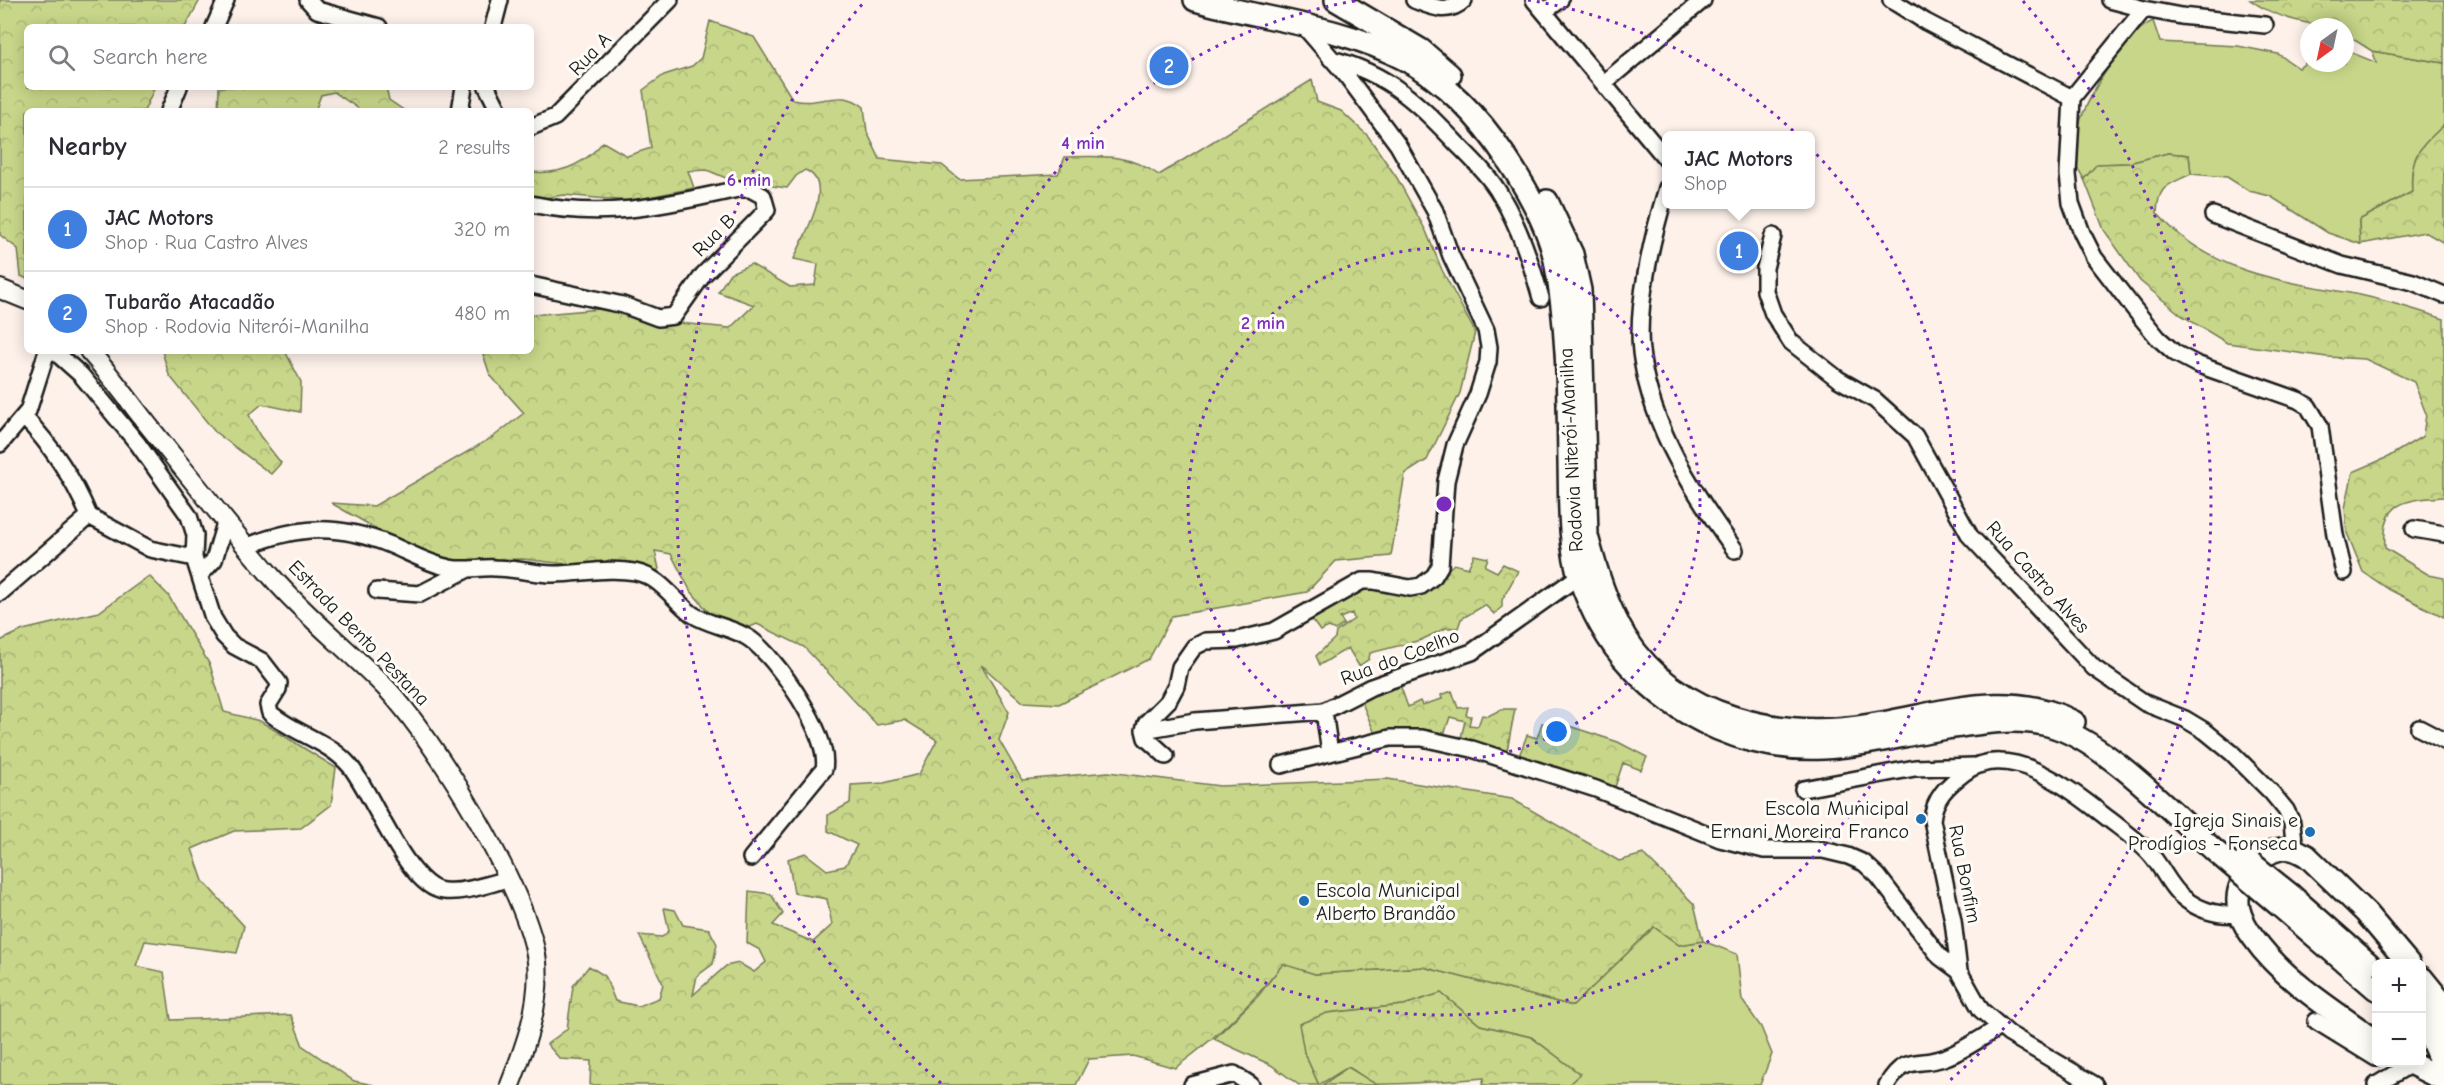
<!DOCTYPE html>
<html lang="en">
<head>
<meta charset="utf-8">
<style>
  body { margin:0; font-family:"Comic Neue",sans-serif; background:#f2f2f3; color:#2b2b33 }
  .controls { position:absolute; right:18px; bottom:18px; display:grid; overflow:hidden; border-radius:9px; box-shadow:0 3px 15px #0003 }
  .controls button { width:54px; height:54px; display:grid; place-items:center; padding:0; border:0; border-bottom:2px solid #e1e1e2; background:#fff; color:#2b2b33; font:30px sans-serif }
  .compass { position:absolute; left:2300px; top:18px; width:54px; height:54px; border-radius:50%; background:#fff; box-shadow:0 3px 15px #0003; rotate:213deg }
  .you { position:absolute; left:1557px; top:732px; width:21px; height:21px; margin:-15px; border:4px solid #fff; border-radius:50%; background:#1a73e8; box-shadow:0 0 0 9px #1a73e833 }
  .badge { display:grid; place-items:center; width:39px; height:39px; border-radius:50%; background:#7c3aed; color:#fff; font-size:20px; font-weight:700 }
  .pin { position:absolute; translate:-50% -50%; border:3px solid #fff; box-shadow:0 2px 6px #0006 }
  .popup { position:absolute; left:1662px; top:131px; width:153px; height:78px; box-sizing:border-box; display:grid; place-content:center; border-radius:9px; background:#fff; filter:drop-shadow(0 2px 4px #0005); font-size:20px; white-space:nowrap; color:#7c7c81 }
  .popup b { font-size:22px; color:#2b2b33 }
  .popup::after { content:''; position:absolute; left:50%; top:100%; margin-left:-12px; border:12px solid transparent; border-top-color:#fff }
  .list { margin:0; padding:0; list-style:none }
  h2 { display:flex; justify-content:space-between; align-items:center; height:78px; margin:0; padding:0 24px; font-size:26px }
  h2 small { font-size:20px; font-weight:400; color:#7c7c81 }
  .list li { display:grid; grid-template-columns:39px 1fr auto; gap:18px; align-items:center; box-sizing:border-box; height:84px; padding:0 24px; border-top:2px solid #e1e1e2 }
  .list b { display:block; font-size:22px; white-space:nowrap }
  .list p { margin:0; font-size:20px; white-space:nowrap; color:#7c7c81 }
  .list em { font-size:20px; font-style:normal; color:#7c7c81 }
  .icon { flex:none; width:33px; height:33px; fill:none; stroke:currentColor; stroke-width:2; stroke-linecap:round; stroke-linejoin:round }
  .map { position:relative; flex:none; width:2444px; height:1085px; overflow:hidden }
  .search { position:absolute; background:#fff; box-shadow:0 3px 15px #0003; left:24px; top:24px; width:510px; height:66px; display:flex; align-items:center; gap:15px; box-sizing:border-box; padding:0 21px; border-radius:9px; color:#7c7c81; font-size:22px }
  .panel { position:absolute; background:#fff; box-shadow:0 3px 15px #0003; left:24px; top:108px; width:510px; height:246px; border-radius:9px }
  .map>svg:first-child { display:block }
  .grass { fill:#c7d689; stroke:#727952; stroke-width:1.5 }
  .forest { fill:url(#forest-crowns); stroke:#727952; stroke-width:1.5 }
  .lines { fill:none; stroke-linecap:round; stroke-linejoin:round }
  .minor-casing { stroke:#1c1c1c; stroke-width:20 }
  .major-casing { stroke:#1c1c1c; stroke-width:22 }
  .highway-casing { stroke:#1c1c1c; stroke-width:26 }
  .minor { stroke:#fdfcf7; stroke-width:15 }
  .major { stroke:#fdfcf7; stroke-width:18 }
  .highway { stroke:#fdfcf7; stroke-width:21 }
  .highway-bridge-casing { stroke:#1c1c1c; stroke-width:26; stroke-linecap:butt }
  .highway-bridge { stroke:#fdfcf7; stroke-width:21 }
  .ring { fill:none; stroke:#7b2cbf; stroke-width:3; stroke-dasharray:3 6 }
  .poi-dot { fill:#1f6fb2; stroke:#fdfcf7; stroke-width:2 }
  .labels { text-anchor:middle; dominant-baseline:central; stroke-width:6; stroke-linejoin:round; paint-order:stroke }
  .street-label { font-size:20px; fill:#1c1c1c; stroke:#fdfcf7 }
  .poi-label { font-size:20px; fill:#1c1c1c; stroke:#fdfcf7; text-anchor:end }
  .centre { fill:#7b2cbf; stroke:#fdfcf7; stroke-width:3 }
  .ring-label { font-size:18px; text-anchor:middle; font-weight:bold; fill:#7b2cbf; stroke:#fdfcf7; stroke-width:6; stroke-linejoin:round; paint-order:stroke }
</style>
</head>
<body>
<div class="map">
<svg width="2444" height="1085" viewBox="0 0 2444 1085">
  <defs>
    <pattern id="forest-crowns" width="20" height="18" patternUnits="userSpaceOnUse" patternTransform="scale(1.5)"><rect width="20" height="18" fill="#c7d689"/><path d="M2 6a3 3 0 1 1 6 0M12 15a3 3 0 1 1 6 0" fill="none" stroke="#aab776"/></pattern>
  </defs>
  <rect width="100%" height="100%" fill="#fdf1ea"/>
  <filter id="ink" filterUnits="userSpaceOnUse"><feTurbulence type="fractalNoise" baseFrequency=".0167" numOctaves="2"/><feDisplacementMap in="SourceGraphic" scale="12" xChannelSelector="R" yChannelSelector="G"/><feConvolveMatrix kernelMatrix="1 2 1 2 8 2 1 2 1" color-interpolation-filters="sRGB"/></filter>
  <g filter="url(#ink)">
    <path class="grass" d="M2153 21 2160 42 2238 46 2278 54 2299 68 2309 60V63H2345V50L2377 63 2372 51 2444 63V125C2419 149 2409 156 2412 192L2359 220 2360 244 2328 233 2270 196 2249 191 2227 177 2191 174 2189 155 2168 153 2129 163 2098 164 2084 179C2081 173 2074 164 2073 158 2068 124 2122 33 2153 21Z
      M1654 927 1679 945 1703 941 1737 954 1742 1000 1761 1027 1772 1054 1760 1085H1568L1580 1074 1531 1037 1480 1025 1441 993 1404 1005 1327 1013 1304 1052 1319 1085H1299L1271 1065 1214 1039 1259 995 1283 963 1315 974 1423 967 1573 1006Z
      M1348 1067 1378 1085H1323Z"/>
    <path class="forest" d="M0 0H200L185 27H27V87H155L144 111H27V279L21 276 18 249 0 235Z
      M2250 0H2444V63L2372 51 2345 34V27C2314 27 2275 18 2250 0Z
      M710 21 754 37 793 100C821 107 840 87 864 107L867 132 880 159 942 165 959 179 1058 174 1065 157C1102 156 1127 153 1159 175L1312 80 1317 102 1341 111 1368 136 1397 178 1426 231 1442 270 1475 332 1460 393 1427 460 1405 474 1391 556 1336 561 1307 592 1172 616 1149 659 1059 704 1023 702 981 665 1009 712 999 740 1022 780 1108 772 1220 786 1388 779 1512 799 1619 861 1643 854 1694 904 1703 941 1679 945 1654 927 1573 1006 1423 967 1315 974 1283 964C1252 1004 1216 1038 1175 1068L1133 1056 1089 1059 1076 1085H590L591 1061 560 1059 547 1044 567 1029 573 986 589 966 605 976 615 1001 638 1006 659 998 663 984 639 935 662 937 669 931 664 908 675 910 683 925 709 929 717 944 713 964 697 976 693 995 726 966 739 963 754 972 766 962 760 950 747 943 749 891 771 894 783 914 773 925 813 942 832 925 827 899 794 893 788 859 805 853 827 870 845 866 857 845 828 831V815L850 803 851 785 884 783 919 774 937 740 905 720 877 725 804 647 757 624 741 631 711 615 690 590 671 554 655 551 659 569 652 574 523 559 447 562 398 541 331 503 374 506 493 437 524 413 490 375 482 351H531V315L612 308 648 320 730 328 754 305 718 292 730 273 751 264 790 287 815 285 818 264 794 259C803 236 837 183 805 170L796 176 787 188 733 181 707 170 688 171 694 188 629 201 564 195 536 199 531 196V172C561 175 584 165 603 142L627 156 651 148 643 90 664 75 692 66 701 58Z
      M219 87H386L389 100 405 111H362L334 92 321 95 315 111H218Z
      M2444 125V243L2425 232 2360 244 2359 220 2412 192C2410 156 2418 149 2444 125Z
      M2168 153 2189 155 2191 174C2168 185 2158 185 2157 213 2213 276 2283 280 2360 295 2388 301 2417 310 2444 319V497C2403 500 2382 501 2385 548L2429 575 2444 578V617L2390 590 2363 572 2347 533 2345 508 2353 472 2388 457 2423 436 2426 414 2414 382 2365 359 2327 357 2227 343 2181 315 2140 281 2104 230 2084 179 2097 164 2129 163Z
      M162 351H285L301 382 300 412 262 404 249 415 260 436 281 463 271 474 215 432 169 375Z
      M1474 555 1488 558 1485 566 1497 572 1503 564 1518 571 1502 600V607L1494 614 1485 605 1461 619 1458 628H1446L1421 640 1370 653 1369 659 1359 666 1348 648 1320 665 1316 656 1335 638 1336 632 1354 619 1352 613 1340 618 1344 624 1335 630 1329 627 1320 631 1312 620 1340 600 1363 589 1437 579 1454 564 1468 568Z
      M149 576 168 595 210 665 224 712 260 721 336 768 331 805 301 828 234 831 192 849 203 881 244 926 237 953 145 941 136 966 164 972 171 1020 291 1015 303 1046 354 1081 374 1085H0V641L23 630 99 612Z
      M1399 682 1408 707 1420 701 1422 705 1442 699 1441 695 1452 691 1458 708 1468 707 1466 715 1471 716 1469 725 1478 726 1482 715 1488 716 1502 709H1515L1506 756 1460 742 1465 721 1450 717 1443 738 1376 736 1362 703 1364 695Z
      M1542 723 1561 729 1563 724 1618 742 1647 757 1641 770 1623 763 1615 787 1519 756 1527 735 1537 738Z
      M1441 993 1480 1025 1531 1037 1580 1074 1568 1085H1482L1484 1078C1460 1080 1396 1085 1376 1084 1367 1080 1357 1072 1348 1067L1319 1085 1304 1052 1299 1024 1327 1013 1404 1005Z"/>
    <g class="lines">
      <g class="minor-casing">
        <path id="minor" d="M308 0 317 10 379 27
          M1414 0C1432 7 1448 15 1464 0
          M1534 0 1667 160
          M1891 0 1926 22 2072 98
          M2110 0 2144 9
          M1544 12 1560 0
          M2265 25 2181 16 2144 9 2072 98 2068 174 2071 203 2082 233 2094 257 2135 310 2158 338 2175 353 2196 364 2298 400 2308 406 2320 426 2335 535 2344 572
          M214 27 226 0
          M493 27 500 0
          M1331 59C1389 73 1420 105 1460 147 1475 162 1491 178 1501 196 1520 228 1531 263 1541 298
          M1604 83 1703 0
          M487 87 499 111
          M169 111 179 87
          M460 111 464 87
          M531 127 555 117 670 0
          M1667 188C1653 234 1634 311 1642 359 1653 430 1693 492 1735 550
          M531 204C606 220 665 205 738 189H750L763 196 767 210 703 275 674 316 658 318 623 305 531 285
          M2213 215 2342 265 2413 282 2444 295
          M1773 236 1765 268V291L1773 314 1791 342 1838 379 1875 400 1915 436 1970 536 2094 668 2145 703 2185 719 2205 731 2232 753 2272 793 2286 810 2292 823 2295 850
          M54 351 81 375 138 444 189 516 195 535 194 558 213 618 224 636 234 646 262 661 279 683 278 689 268 705 270 713C295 734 329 741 350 766 372 792 408 889 444 891 465 893 488 884 508 879
          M24 417C51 445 74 480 89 516
          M0 444 28 411 47 351
          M2414 529 2444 534
          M246 547C297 525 339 524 391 545 410 553 429 564 450 568 465 571 480 567 495 568 515 568 534 574 554 574 580 574 608 567 635 572 661 577 672 599 692 614 710 626 733 627 750 639 777 658 831 736 824 769L751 858
          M200 575 214 560 225 523
          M377 591 420 594 468 569
          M0 593 89 516 150 549 194 558
          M1324 711 1330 753
          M2419 728 2444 741
          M1144 730 1146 723 1168 701 1176 686 1180 667 1194 647 1206 641 1237 640 1274 631 1362 581H1373L1410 588 1421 586 1434 576 1440 566 1446 481 1455 445 1478 394 1488 362 1489 347 1486 330 1451 256 1435 211 1398 145 1346 75 1302 24
          M1144 730 1195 721 1324 711 1371 687 1472 652 1579 576
          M1144 730 1146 738 1166 756
          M1281 765 1390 738H1422L1472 749 1596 789 1720 839 1764 850H1823L1848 856 1864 863 1878 876 1940 957 1959 971
          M1803 789 1915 768 1973 766
          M2316 1021 2376 1058
          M1192 1085 1234 1074 1251 1085
          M1887 1085C1906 1053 1918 1068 1946 1057 1965 1050 1982 1037 2000 1027
          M2095 1085 2009 1034 1981 1010 1959 971 1953 921 1932 820C1934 798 1947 786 1964 773 2010 738 2075 793 2110 820 2124 831 2140 842 2152 856 2163 869 2171 889 2185 899 2202 912 2220 916 2240 914
          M2376 1085 2411 1064"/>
      </g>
      <g class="major-casing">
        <path id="major" d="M0 289 27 300
          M89 351C110 374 129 401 148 425 189 476 229 527 271 576 306 617 348 649 385 687 433 736 530 894 537 962 541 1004 525 1047 510 1085"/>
      </g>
      <g class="highway-casing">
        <path id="highway" d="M1195 0C1265 20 1339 25 1404 59 1444 80 1480 118 1505 156 1526 187 1547 223 1555 260 1568 327 1568 395 1569 462 1570 500 1568 542 1580 579 1590 609 1608 643 1630 666 1680 721 1750 752 1824 748 1865 746 1907 734 1947 728 1980 723 2016 717 2048 725 2103 739 2172 813 2215 851
          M1336 0 1421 50 1450 75
          M1547 201 1572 254 1580 290 1587 536C1596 570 1607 607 1626 638 1678 719 1781 740 1870 725 1941 714 2007 687 2074 722
          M2292 896 2369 964
          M2281 907 2376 989
          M2422 978 2444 1005
          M2422 1010 2444 1028
          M2428 1032 2444 1070
          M2376 1041C2334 1011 2283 980 2253 937 2245 926 2237 912 2238 899 2238 879 2261 852 2281 849 2291 847 2298 851 2307 856L2366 913 2409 964
          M2408 1062 2444 1080"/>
      </g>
      <use href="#minor" class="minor"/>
      <use href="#major" class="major"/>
      <use href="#highway" class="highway"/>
      <g class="highway-bridge-casing">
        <path id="highway-bridge" d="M2215 851 2281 907
          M2246 859 2292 896"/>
      </g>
      <use href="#highway-bridge" class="highway-bridge"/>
    </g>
  </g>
  <g class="ring">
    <circle cx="1444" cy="504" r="256"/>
    <path d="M1528 0A511 511 0 1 1 1360 0"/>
    <path d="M941 1083A767 767 0 0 1 865 1M2023 1A767 767 0 0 1 1947 1083"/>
  </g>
  <g class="poi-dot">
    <circle cx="1921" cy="819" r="6"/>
    <circle cx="2310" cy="832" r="6"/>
    <circle cx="1304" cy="901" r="6"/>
  </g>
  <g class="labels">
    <g class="street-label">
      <text transform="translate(590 54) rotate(-46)">Rua A</text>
      <text transform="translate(714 235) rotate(-45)">Rua B</text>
      <text transform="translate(1571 450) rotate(-93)">Rodovia Niterói-Manilha</text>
      <text transform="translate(2038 577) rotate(48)">Rua Castro Alves</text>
      <text transform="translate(359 633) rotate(46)">Estrada Bento Pestana</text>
      <text transform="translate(1400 657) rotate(-21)">Rua do Coelho</text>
      <text transform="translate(1965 874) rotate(79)">Rua Bonfim</text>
    </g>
    <g class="poi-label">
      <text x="1909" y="808">Escola Municipal<tspan x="1909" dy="23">Ernani Moreira Franco</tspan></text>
      <text x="2298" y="820">Igreja Sinais e<tspan x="2298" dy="23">Prodígios - Fonseca</tspan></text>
      <text x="1316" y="890" text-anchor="start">Escola Municipal<tspan x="1316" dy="23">Alberto Brandão</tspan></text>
    </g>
  </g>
  <circle cx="1444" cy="504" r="9" class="centre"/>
  <g class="ring-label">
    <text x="1083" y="149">4 min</text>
    <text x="749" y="186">6 min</text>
    <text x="1263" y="329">2 min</text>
  </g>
</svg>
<div class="controls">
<button>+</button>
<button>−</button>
</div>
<svg class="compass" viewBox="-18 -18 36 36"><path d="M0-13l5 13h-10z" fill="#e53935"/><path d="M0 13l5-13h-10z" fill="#7c7c81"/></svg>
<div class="you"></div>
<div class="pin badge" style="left:1739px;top:251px;background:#3f7fe0">1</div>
<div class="popup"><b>JAC Motors</b>Shop</div>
<div class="pin badge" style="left:1169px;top:66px;background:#3f7fe0">2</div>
<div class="search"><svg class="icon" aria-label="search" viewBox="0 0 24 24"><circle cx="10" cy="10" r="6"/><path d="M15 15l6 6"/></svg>Search here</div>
<section class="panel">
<h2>Nearby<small>2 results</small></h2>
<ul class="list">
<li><span class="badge" style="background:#3f7fe0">1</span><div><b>JAC Motors</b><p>Shop · Rua Castro Alves</p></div><em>320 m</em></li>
<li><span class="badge" style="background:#3f7fe0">2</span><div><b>Tubarão Atacadão</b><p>Shop · Rodovia Niterói-Manilha</p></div><em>480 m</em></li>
</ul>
</section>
</div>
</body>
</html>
